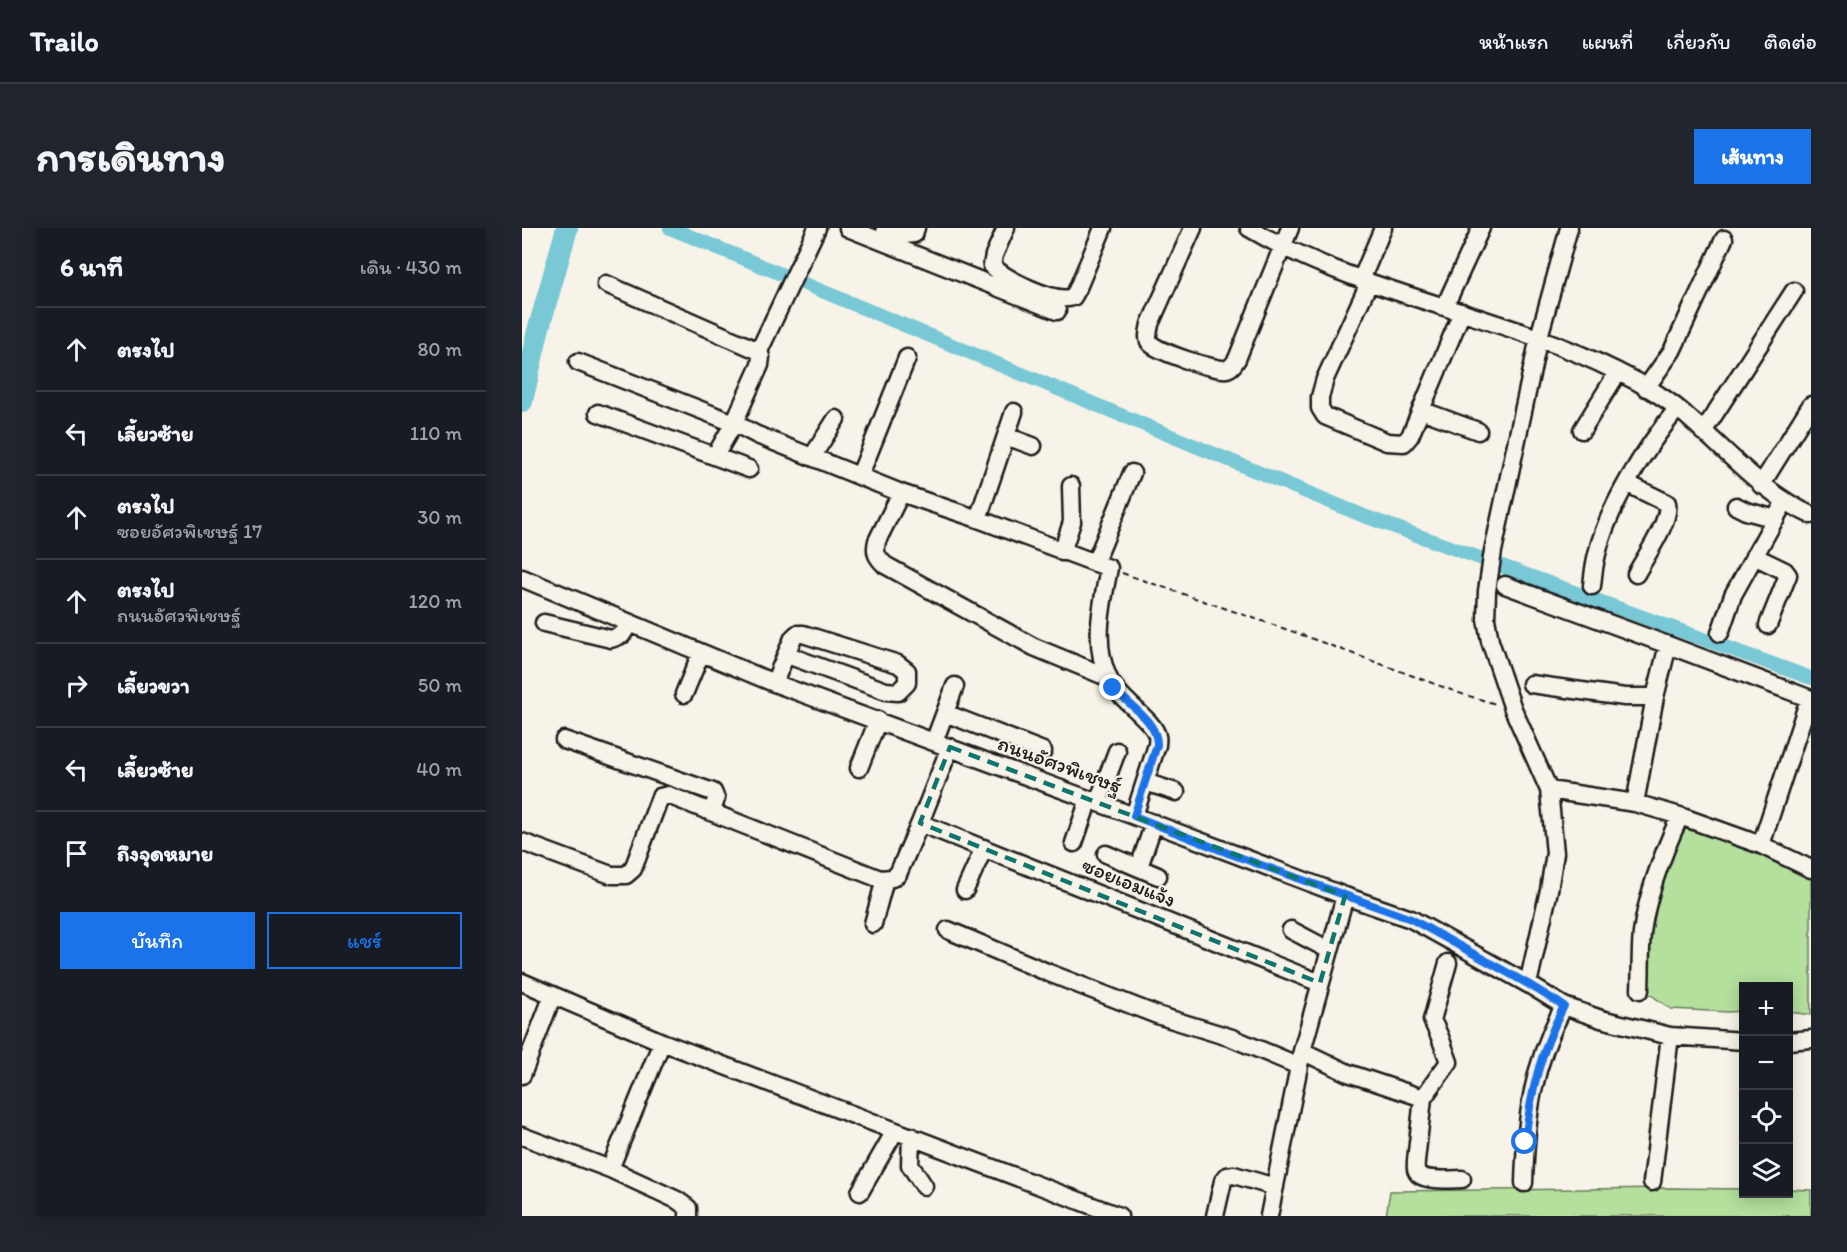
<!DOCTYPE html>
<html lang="th">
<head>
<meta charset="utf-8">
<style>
  body { margin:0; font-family:Itim,"Playpen Sans Thai",sans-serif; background:#20242c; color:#f1f3f6 }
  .controls { position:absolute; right:18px; bottom:18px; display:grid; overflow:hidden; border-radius:0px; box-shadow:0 3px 15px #0003 }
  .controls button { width:54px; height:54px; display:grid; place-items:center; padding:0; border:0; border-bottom:2px solid #363941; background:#171b24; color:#f1f3f6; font:30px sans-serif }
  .stop { position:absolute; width:18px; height:18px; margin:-14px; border:4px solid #1a73e8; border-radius:50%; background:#fff }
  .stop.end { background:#1a73e8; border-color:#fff; box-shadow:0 2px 6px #0008 }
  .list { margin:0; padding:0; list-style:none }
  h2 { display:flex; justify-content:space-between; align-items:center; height:78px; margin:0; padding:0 24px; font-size:26px }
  h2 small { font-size:20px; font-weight:400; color:#9ea1a6 }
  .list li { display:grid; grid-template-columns:39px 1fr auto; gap:18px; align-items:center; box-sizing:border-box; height:84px; padding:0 24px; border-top:2px solid #363941 }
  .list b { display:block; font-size:22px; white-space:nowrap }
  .list p { margin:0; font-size:20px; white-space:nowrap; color:#9ea1a6 }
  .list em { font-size:20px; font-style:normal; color:#9ea1a6 }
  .actions { display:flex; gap:12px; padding:18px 24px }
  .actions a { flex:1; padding:14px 0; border:2px solid #1a73e8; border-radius:0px; text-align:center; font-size:21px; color:#1a73e8 }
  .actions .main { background:#1a73e8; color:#fff }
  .icon { flex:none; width:33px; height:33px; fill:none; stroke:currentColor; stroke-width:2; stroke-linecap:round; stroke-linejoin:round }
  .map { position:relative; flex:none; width:1289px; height:988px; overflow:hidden; border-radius:0px }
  header { display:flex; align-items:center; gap:36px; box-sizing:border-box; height:84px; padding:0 30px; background:#171b24; border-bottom:2px solid #363941 }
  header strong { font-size:28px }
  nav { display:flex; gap:33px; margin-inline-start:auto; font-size:21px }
  .intro { display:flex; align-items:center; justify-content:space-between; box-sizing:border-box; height:144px; padding:0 36px }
  h1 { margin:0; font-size:42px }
  .button { padding:15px 27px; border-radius:0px; background:#1a73e8; color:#fff; font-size:21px; font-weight:700 }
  main { display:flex; gap:36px; padding:0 36px }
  aside { flex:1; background:#171b24; border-radius:0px; box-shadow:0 3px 15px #0003 }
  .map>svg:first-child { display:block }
  .green { fill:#b4df9d; stroke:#687e5c; stroke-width:1.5 }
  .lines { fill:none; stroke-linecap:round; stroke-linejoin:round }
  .canal { stroke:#79c8d5; stroke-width:14 }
  .river { stroke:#79c8d5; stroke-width:22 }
  .minor-casing { stroke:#1c1c1c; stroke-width:21 }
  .path { stroke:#1c1c1c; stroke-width:2; stroke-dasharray:6 4.5; stroke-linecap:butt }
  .minor { stroke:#f7f3e8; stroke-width:16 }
  .route { stroke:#1a73e8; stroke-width:8 }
  .marked { fill:none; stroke:#0f766e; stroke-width:4.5; stroke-dasharray:12 8; stroke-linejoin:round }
  .labels { text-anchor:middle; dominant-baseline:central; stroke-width:4.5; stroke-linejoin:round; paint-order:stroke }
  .street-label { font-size:21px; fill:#1c1c1c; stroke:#f7f3e8 }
</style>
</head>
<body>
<header>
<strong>Trailo</strong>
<nav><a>หน้าแรก</a><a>แผนที่</a><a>เกี่ยวกับ</a><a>ติดต่อ</a></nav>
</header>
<div class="intro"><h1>การเดินทาง</h1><a class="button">เส้นทาง</a></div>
<main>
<aside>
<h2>6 นาที<small>เดิน · 430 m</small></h2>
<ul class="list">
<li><svg class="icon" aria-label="ahead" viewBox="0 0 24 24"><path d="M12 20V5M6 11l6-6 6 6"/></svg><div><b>ตรงไป</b></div><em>80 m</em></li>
<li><svg class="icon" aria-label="left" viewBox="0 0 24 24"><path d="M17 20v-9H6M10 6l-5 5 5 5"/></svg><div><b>เลี้ยวซ้าย</b></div><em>110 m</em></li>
<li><svg class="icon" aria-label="ahead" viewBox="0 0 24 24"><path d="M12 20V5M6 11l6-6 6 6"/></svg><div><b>ตรงไป</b><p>ซอยอัศวพิเชษฐ์ 17</p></div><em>30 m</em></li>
<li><svg class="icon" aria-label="ahead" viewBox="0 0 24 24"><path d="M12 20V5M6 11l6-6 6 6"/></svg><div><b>ตรงไป</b><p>ถนนอัศวพิเชษฐ์</p></div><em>120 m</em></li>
<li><svg class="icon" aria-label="right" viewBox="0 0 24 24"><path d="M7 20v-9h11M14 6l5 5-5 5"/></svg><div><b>เลี้ยวขวา</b></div><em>50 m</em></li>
<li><svg class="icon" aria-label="left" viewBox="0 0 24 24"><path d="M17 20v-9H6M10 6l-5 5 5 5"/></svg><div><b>เลี้ยวซ้าย</b></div><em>40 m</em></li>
<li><svg class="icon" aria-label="arrive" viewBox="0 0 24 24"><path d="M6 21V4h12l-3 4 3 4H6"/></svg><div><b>ถึงจุดหมาย</b></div></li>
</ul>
<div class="actions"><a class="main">บันทึก</a><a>แชร์</a></div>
</aside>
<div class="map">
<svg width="1289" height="988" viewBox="0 0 1289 988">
  <rect width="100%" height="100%" fill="#f7f3e8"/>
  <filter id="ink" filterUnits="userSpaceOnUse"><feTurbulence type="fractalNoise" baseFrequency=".0167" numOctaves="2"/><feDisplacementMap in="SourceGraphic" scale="12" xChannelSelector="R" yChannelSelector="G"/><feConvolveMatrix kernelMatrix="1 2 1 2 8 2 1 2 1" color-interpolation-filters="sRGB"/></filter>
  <g filter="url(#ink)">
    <path class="green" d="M1159 594 1289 644V787L1267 784 1266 758H1222L1221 783 1206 784 1149 781 1122 762 1126 704 1134 667Z
      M1150 960 1221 961 1222 966H1266L1267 961 1289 962V988H864L868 963Z"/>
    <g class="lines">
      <path class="canal" d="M148 0 842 288 1289 450"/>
      <path class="river" d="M0 173 16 103 45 0"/>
      <g class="minor-casing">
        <path id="minor" d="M326 0 535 83
          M363 0 383 7 392 6 394 0
          M484 0 472 27 470 38C484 51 532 76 551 69L555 62 581 0
          M671 0 628 96C627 102 624 110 628 115 636 124 694 143 705 141 711 139 712 135 715 131L768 0
          M727 0C841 68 977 84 1096 144 1120 155 1149 173 1168 191 1207 225 1241 265 1289 287
          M839 52 861 0
          M847 55 803 151 798 169V180L803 188 865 214 882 215 888 208 940 84
          M84 56 237 123 239 129 238 137 212 195 235 207 379 265 456 291 587 340C580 376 570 417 587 451 596 471 632 492 635 508 636 511 635 514 635 517L612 588
          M923 78 959 0
          M237 123 295 0
          M56 134 212 195 193 228
          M1124 160 1150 123 1202 11
          M899 182 956 203
          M76 185 227 241
          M1060 202 1096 144
          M1181 204 1272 63
          M484 208 511 218
          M290 229 314 191
          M338 247 385 130
          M1106 256 1145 275C1149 293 1123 329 1114 346
          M1239 257 1289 177
          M379 265 355 313C352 325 355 329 363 337L512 419 585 449
          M1214 278 1224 283 1254 291
          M456 291 492 184
          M540 324 550 294 549 258
          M1232 328 1263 343 1266 347 1246 397
          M573 335 610 245
          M0 350 252 455 612 588 823 668 889 691 1006 756 1042 778 1079 791 1148 808 1222 813
          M983 357 1146 417
          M1070 358C1071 348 1072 337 1075 326 1086 278 1124 219 1155 181
          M22 395 89 411 100 407 107 396
          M1198 405 1211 367 1263 273
          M252 455 271 410 275 406H281L376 436 385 443V455L376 464 364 463 265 427
          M1009 456 1103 469H1133
          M162 466 179 425
          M423 485 521 523
          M42 512 191 564 194 571 190 584
          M412 514 433 458
          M337 540 356 492
          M623 554 654 564
          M1027 562 1113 575 1158 588 1239 617 1289 641
          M576 574 595 523
          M1113 575 1133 469 1146 417 1289 471
          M398 595 798 755
          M0 614 89 647H104L111 641 138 569 146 567 358 651 370 650 376 646 398 595 428 519
          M552 615 567 571
          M1239 617 1287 471
          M584 626 636 648
          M617 639 632 595
          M443 662 462 620
          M351 696 363 651
          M426 702 527 745 635 787 710 810 777 838
          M769 702 807 722
          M926 735 910 792 918 809 927 834 901 870 894 933C894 937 893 941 895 944 900 954 930 951 940 951
          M0 754 140 814 597 988
          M1006 756 1027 662 1033 625 1027 562 991 481 968 413 964 391 965 363 971 323 1017 109 1047 0
          M1118 762C1119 743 1118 724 1120 705 1125 665 1141 625 1158 588
          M1266 813 1289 811
          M780 823 826 845 901 870
          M0 847 31 767
          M0 908 88 941 155 972 166 980V988
          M389 908 388 937 402 958
          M88 941 140 814
          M1130 954 1148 808
          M1002 955C1004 888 1010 838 1042 778
          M338 964 373 903
          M693 988 701 953 705 948 712 947 753 959
          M747 988 780 823 823 668"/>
      </g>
      <path class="path" d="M600 345 772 404 940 466 974 476"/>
      <use href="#minor" class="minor"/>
    </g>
  </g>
  <g class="lines" filter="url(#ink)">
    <path class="route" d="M591 460C606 477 636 493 635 517L612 588 706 625 889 691 1006 756 1042 778C1018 825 1009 862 1003 914"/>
  </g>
  <path class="marked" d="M428 519 823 668 798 755 398 595Z"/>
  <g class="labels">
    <g class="street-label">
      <text transform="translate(538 536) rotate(20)">ถนนอัศวพิเชษฐ์</text>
      <text transform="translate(607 654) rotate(22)">ซอยเอมแจ้ง</text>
    </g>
  </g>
</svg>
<div class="controls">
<button>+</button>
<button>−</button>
<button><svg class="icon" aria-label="locate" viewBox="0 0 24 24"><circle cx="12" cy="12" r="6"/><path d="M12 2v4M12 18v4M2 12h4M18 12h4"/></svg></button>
<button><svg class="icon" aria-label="layers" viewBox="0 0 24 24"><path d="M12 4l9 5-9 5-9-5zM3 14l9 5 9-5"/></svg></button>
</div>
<div class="stop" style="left:1003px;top:914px"></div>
<div class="stop end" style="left:591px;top:460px"></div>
</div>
</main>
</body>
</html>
